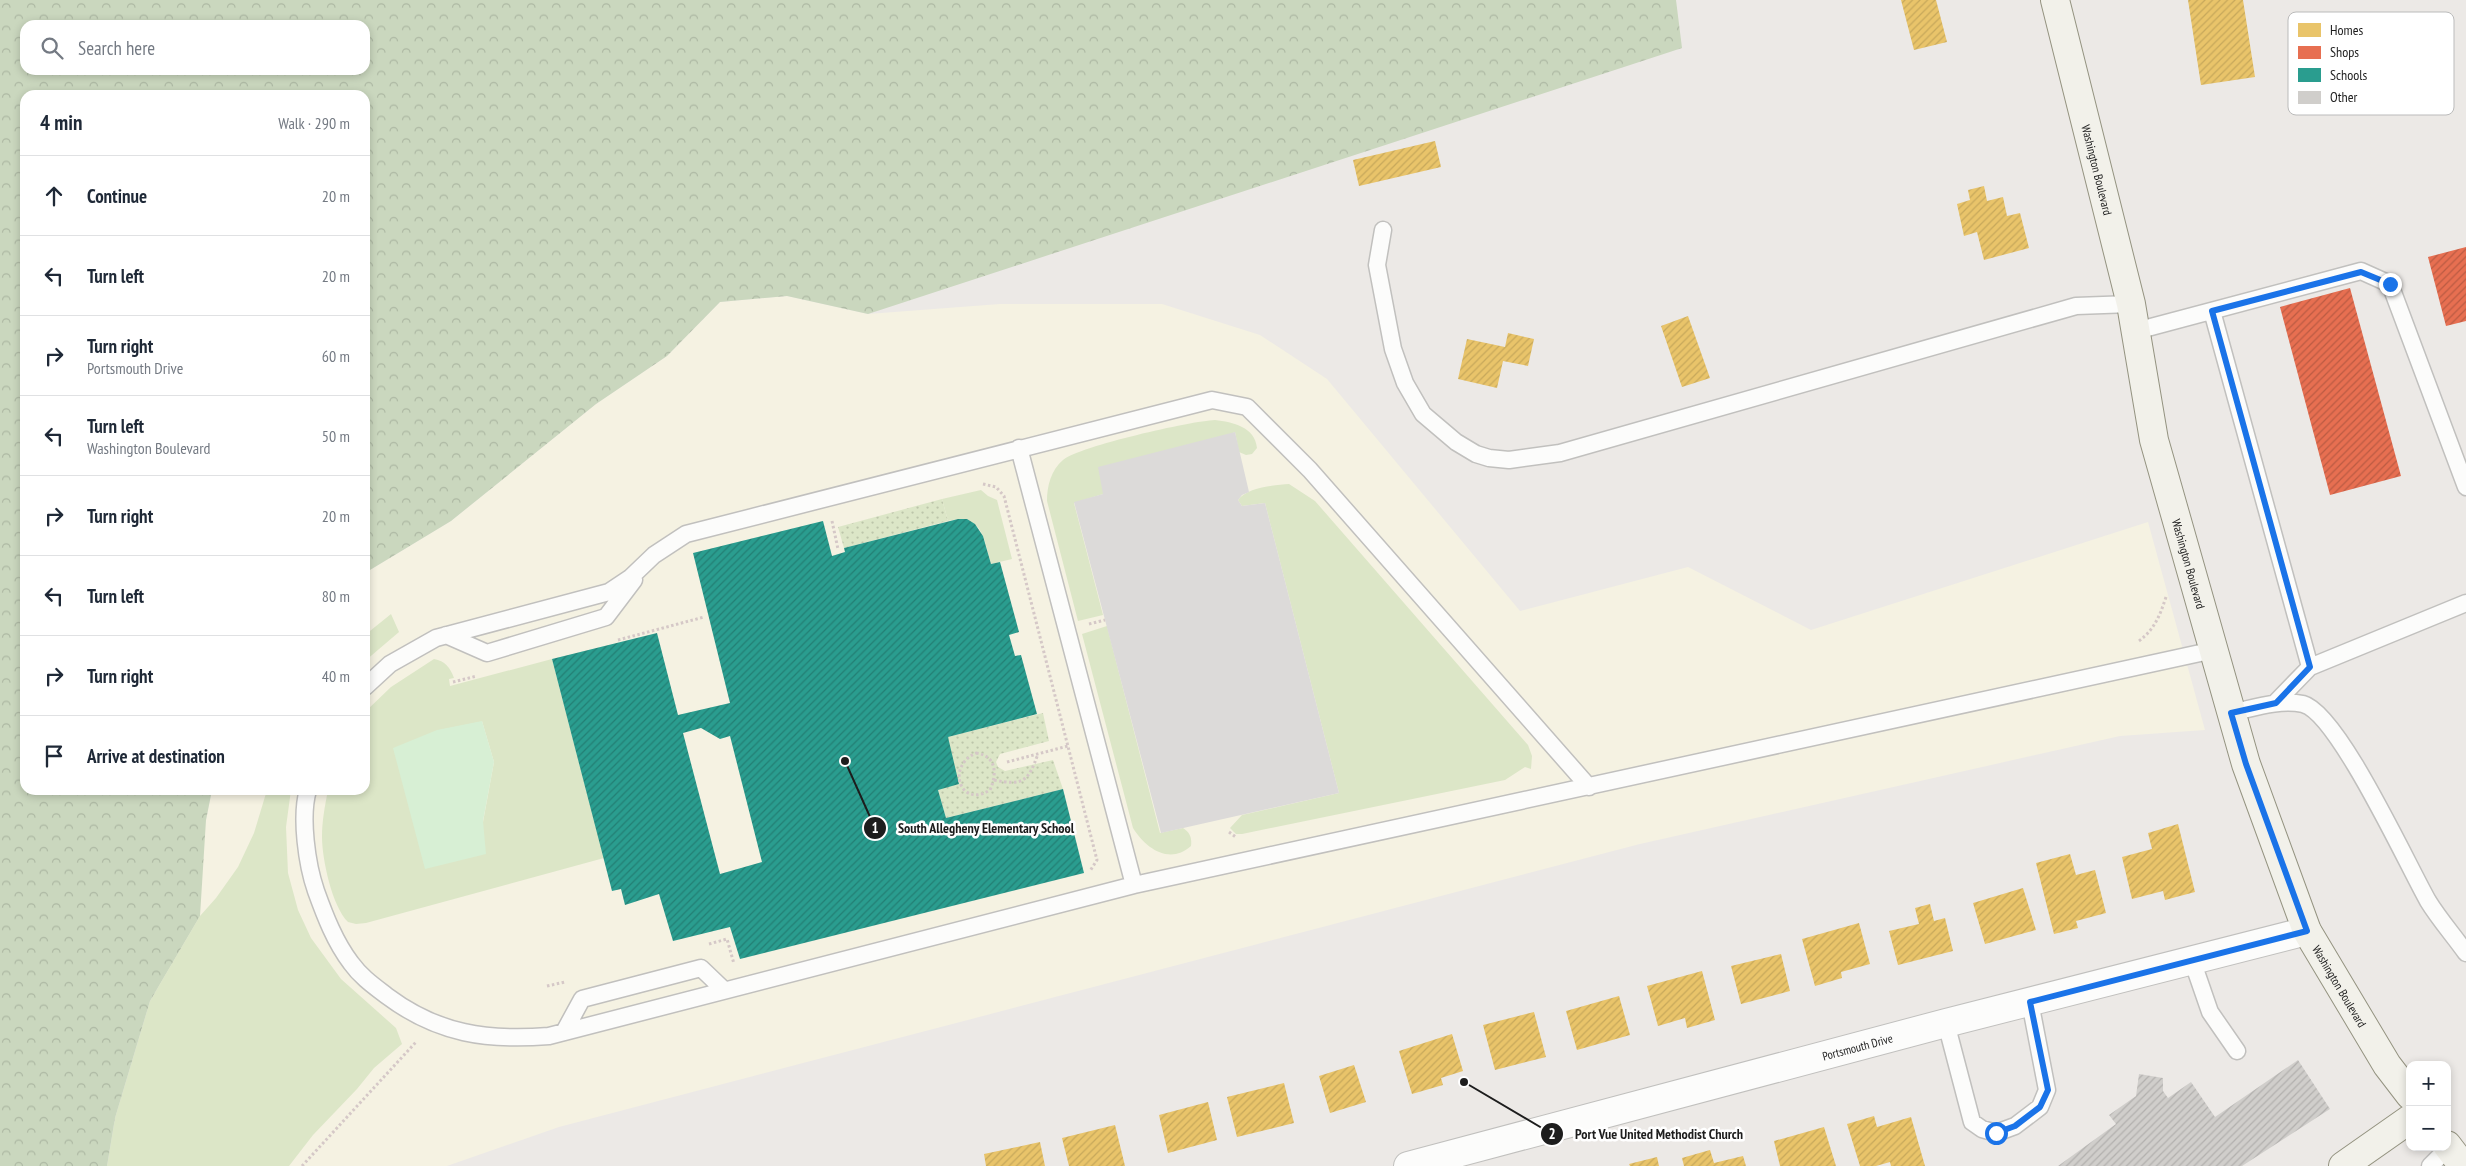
<!DOCTYPE html>
<html lang="en">
<head>
<meta charset="utf-8">
<style>
  body { margin:0; font-family:"PT Sans Narrow",sans-serif; background:#f2f2f3; color:#1f2937 }
  .controls { position:absolute; right:15px; bottom:15px; display:grid; overflow:hidden; border-radius:10px; box-shadow:0 2px 8px #0003 }
  .controls button { width:45px; height:45px; display:grid; place-items:center; padding:0; border:0; border-bottom:1px solid #e0e1e3; background:#fff; color:#1f2937; font:25px sans-serif }
  .stop { position:absolute; width:15px; height:15px; margin:-11px; border:4px solid #1a73e8; border-radius:50%; background:#fff }
  .stop.end { background:#1a73e8; border-color:#fff; box-shadow:0 1px 5px #0008 }
  .list { margin:0; padding:0; list-style:none }
  h2 { display:flex; justify-content:space-between; align-items:center; height:65px; margin:0; padding:0 20px; font-size:21px }
  h2 small { font-size:16px; font-weight:400; color:#747a83 }
  .list li { display:grid; grid-template-columns:32px 1fr auto; gap:15px; align-items:center; box-sizing:border-box; height:80px; padding:0 20px; border-top:1px solid #e0e1e3 }
  .list b { display:block; font-size:19px; white-space:nowrap }
  .list p { margin:0; font-size:16px; white-space:nowrap; color:#747a83 }
  .list em { font-size:16px; font-style:normal; color:#747a83 }
  .icon { flex:none; width:28px; height:28px; fill:none; stroke:currentColor; stroke-width:2; stroke-linecap:round; stroke-linejoin:round }
  .map { position:relative; flex:none; width:2466px; height:1166px; overflow:hidden }
  .search { position:absolute; background:#fff; box-shadow:0 2px 8px #0003; left:20px; top:20px; width:350px; height:55px; display:flex; align-items:center; gap:12px; box-sizing:border-box; padding:0 18px; border-radius:15px; color:#747a83; font-size:19px }
  .panel { position:absolute; background:#fff; box-shadow:0 2px 8px #0003; left:20px; top:90px; width:350px; height:705px; border-radius:15px }
  .map>svg:first-child { display:block }
  .education { fill:#f5f2e2 }
  .grass { fill:#dce6c7; fill-rule:evenodd }
  .forest { fill:url(#forest-crowns); fill-rule:evenodd }
  .park { fill:#d7efd4 }
  .garden { fill:url(#garden-dots) }
  .parking { fill:#dcdad9 }
  .homes { fill:url(#homes-hatch) }
  .shops { fill:url(#shops-hatch) }
  .schools { fill:url(#schools-hatch); fill-rule:evenodd }
  .building { fill:url(#building-hatch) }
  .lines { fill:none; stroke-linecap:round; stroke-linejoin:round }
  .lane-casing { stroke:#c1c0be; stroke-width:19 }
  .street-casing { stroke:#c1c0be; stroke-width:30 }
  .secondary-casing { stroke:#949380; stroke-width:30 }
  .path { stroke:#d5c8c7; stroke-width:3; stroke-dasharray:2.5 2.5; stroke-linecap:butt }
  .lane { stroke:#fcfcfb; stroke-width:16 }
  .street { stroke:#fcfcfb; stroke-width:28 }
  .secondary { stroke:#f2f1ea; stroke-width:28 }
  .route { stroke:#1a73e8; stroke-width:6 }
  .labels { text-anchor:middle; dominant-baseline:central; stroke-width:5; stroke-linejoin:round; paint-order:stroke }
  .street-label { font-size:12px; fill:#1d1d1d; stroke:#fff }
  .key { fill:#fff; stroke:#bbb; stroke-width:1 }
  .key-label { font-size:14px; fill:#1d1d1d }
  .leader { fill:none; stroke:#1d1d1d; stroke-width:2 }
  .callout-dot { fill:#1d1d1d; stroke:#fff; stroke-width:2 }
  .mark-label { font-size:15px; text-anchor:middle; font-weight:bold; fill:#fff }
  .callout-label { font-size:14px; text-anchor:middle; font-weight:bold; fill:#1d1d1d; stroke:#fff; stroke-width:5; stroke-linejoin:round; paint-order:stroke }
</style>
</head>
<body>
<div class="map">
<svg width="2466" height="1166" viewBox="0 0 2466 1166">
  <defs>
    <pattern id="forest-crowns" width="20" height="18" patternUnits="userSpaceOnUse" patternTransform="scale(1.25)"><rect width="20" height="18" fill="#cad7be"/><path d="M2 6a3 3 0 1 1 6 0M12 15a3 3 0 1 1 6 0" fill="none" stroke="#adb8a3"/></pattern>
    <pattern id="garden-dots" width="8" height="8" patternUnits="userSpaceOnUse" patternTransform="scale(1.25)"><rect width="8" height="8" fill="#dce6c7"/><path d="M2 2h.1M6 6h.1" fill="none" stroke="#bcc5aa" stroke-width="1.8" stroke-linecap="round"/></pattern>
    <pattern id="homes-hatch" width="6" height="6" patternUnits="userSpaceOnUse" patternTransform="scale(1.25)"><rect width="6" height="6" fill="#e9c46a"/><path d="M-1 1l2-2M0 6l6-6M5 7l2-2" fill="none" stroke="#c7a85b"/></pattern>
    <pattern id="shops-hatch" width="6" height="6" patternUnits="userSpaceOnUse" patternTransform="scale(1.25)"><rect width="6" height="6" fill="#e76f51"/><path d="M-1 1l2-2M0 6l6-6M5 7l2-2" fill="none" stroke="#bb5b43"/></pattern>
    <pattern id="schools-hatch" width="6" height="6" patternUnits="userSpaceOnUse" patternTransform="scale(1.25)"><rect width="6" height="6" fill="#2a9d8f"/><path d="M-1 1l2-2M0 6l6-6M5 7l2-2" fill="none" stroke="#237f74"/></pattern>
    <pattern id="building-hatch" width="6" height="6" patternUnits="userSpaceOnUse" patternTransform="scale(1.25)"><rect width="6" height="6" fill="#d0cecb"/><path d="M-1 1l2-2M0 6l6-6M5 7l2-2" fill="none" stroke="#b2b0ae"/></pattern>
  </defs>
  <rect width="100%" height="100%" fill="#ece9e6"/>
  <path class="education" d="M787 296 868 314 1000 304H1162L1260 335 1327 379 1520 611 1688 567 1811 630 2148 522 2205 730 2120 736 1640 844 559 1127 447 1166H107L206 820 212 790H365V573L451 521 596 404 667 356 720 302Z"/>
  <path class="grass" d="M1215 420C1233 422 1255 427 1257 448L1252 454 1246 455 1239 452 1235 432 1103 494 1074 503 1103 615 1078 621 1047 501C1047 486 1051 470 1063 460 1080 446 1191 421 1215 420Z
    M1289 484 1315 501 1528 745 1532 756 1531 769 1525 767 1505 780 1242 834H1236L1230 828 1242 815 1339 793 1265 503 1242 506 1238 500C1247 487 1275 485 1289 484Z
    M981 490 988 496 997 500 1012 559 991 564C984 538 982 513 948 521L942 499Z
    M391 614 399 632 365 661V635Z
    M1107 626 1160 833 1183 828C1190 833 1192 837 1191 846 1170 865 1146 849 1133 828L1082 634Z
    M434 659C445 661 450 667 454 678L449 679 450 686 552 659 604 858 366 923 356 924 348 922C332 906 322 859 322 837 322 821 325 805 328 790H365V712L391 687ZM482 721 494 762 483 822Z
    M267 790H291L286 827 288 873 298 910 311 938 341 979 396 1028 402 1044 374 1068 357 1089 313 1135 289 1166H107L115 1118 150 1001 200 916 216 898 238 867 254 833Z"/>
  <path class="forest" d="M0 0H1676L1682 48 868 314 787 296 720 302 667 356 596 404 451 521 365 573V95H25V790H212L206 820 200 916 150 1001 115 1118 107 1166H0ZM25 25H365V70H25Z"/>
  <path class="park" d="M482 721 494 762 483 821 486 854 425 869 393 748 437 730Z"/>
  <path class="garden" d="M942 499 948 521 844 548 838 527Z
    M1043 713 1049 741 1000 754 996 762 998 767 1005 771 1053 760 1063 789 946 818 938 790 948 737Z"/>
  <path class="parking" d="M1235 432 1249 492 1242 495 1238 500 1242 506 1265 503 1339 793 1161 833 1074 502 1103 494 1098 467Z"/>
  <path class="homes" d="M1901 0H1936L1947 42 1914 50Z
    M2188 0H2243L2255 77 2201 85Z
    M1435 141 1441 167 1359 186 1353 160Z
    M1984 186 1987 201 2003 197 2007 216 2020 213 2029 248 1984 260 1977 232 1964 236 1957 204 1970 200 1968 190Z
    M1688 316 1710 378 1682 387 1661 326Z
    M1508 333 1534 339 1528 366 1503 361 1497 388 1458 379 1467 339 1505 347Z
    M2178 824 2195 892 2165 900 2163 891 2132 899 2122 857 2152 849 2148 833Z
    M2070 854 2076 875 2095 870 2106 913 2076 921 2078 928 2054 934 2036 863Z
    M2023 888 2036 930 1985 944 1973 903Z
    M1930 904 1934 921 1945 918 1953 951 1898 965 1889 931 1919 924 1915 908Z
    M1859 923 1870 964 1841 972 1842 978 1815 986 1802 939Z
    M1781 954 1790 991 1741 1004 1731 966Z
    M1702 971 1715 1020 1687 1028 1685 1018 1658 1026 1647 986Z
    M1619 996 1630 1035 1577 1050 1566 1011Z
    M1534 1012 1546 1057 1495 1070 1483 1025Z
    M1452 1034 1463 1071 1441 1078 1443 1085 1412 1094 1399 1051Z
    M1354 1065 1366 1102 1330 1113 1319 1076Z
    M1284 1083 1294 1123 1237 1137 1227 1097Z
    M1208 1102 1217 1140 1168 1153 1159 1115Z
    M1874 1116 1877 1127 1911 1117 1925 1166H1891L1890 1162 1876 1166H1860L1847 1124Z
    M1115 1125 1125 1166H1069L1062 1138Z
    M1824 1127 1836 1166H1780L1774 1141Z
    M1040 1142 1045 1166H986L984 1154Z
    M1710 1150 1714 1163 1743 1156 1746 1166H1684L1682 1158Z
    M1657 1157 1659 1166H1630L1629 1164Z"/>
  <path class="shops" d="M2466 247V321L2446 326 2428 257Z
    M2350 288 2401 476 2330 495 2280 307Z"/>
  <path class="schools" d="M958 519H967L975 524 983 536 991 564 1000 562 1019 632 1009 635 1015 656 1021 655 1037 714 948 737 959 784 938 790 946 818 1063 789 1084 873 740 959 730 927 673 941 659 894 625 905 621 889 612 891 552 659 657 633 678 715 730 703 693 553 823 521 832 556 845 552 844 548ZM701 728 720 739 730 736 762 862 720 874 683 733Z"/>
  <path class="building" d="M2298 1060 2330 1109 2242 1166H2058L2116 1124 2109 1115 2136 1096 2139 1074 2163 1078V1091L2168 1098 2191 1082 2215 1117Z"/>
  <g class="lines">
    <g class="lane-casing">
      <path id="lane" d="M1383 230 1377 265 1393 349 1405 383 1423 414 1456 442 1476 454 1489 458 1509 460 1560 453 2076 306 2131 304
        M2212 311 2310 667
        M2136 331 2361 271 2390 284 2466 487
        M1019 448 1134 885
        M446 635 487 653 606 617 634 580
        M365 687 390 664 436 638 609 592 630 578 654 555 686 534 1212 400 1247 407 1310 470 1589 787
        M2275 703 2310 667 2466 603
        M2231 713C2254 708 2279 699 2303 704 2338 713 2407 864 2428 901 2439 919 2454 936 2466 953
        M308 790C300 817 307 865 316 891 325 916 335 942 351 963 361 977 374 986 387 996 438 1034 487 1041 549 1036L1134 885 2214 650
        M2192 960 2210 1012 2237 1051
        M1946 1023 1972 1122 1982 1129 1996 1133 2015 1126 2040 1107 2047 1090 2030 1002
        M564 1032 582 999 701 968 724 990
        M2430 1166 2449 1147"/>
    </g>
    <g class="street-casing">
      <g id="street">
        <path id="s1" d="M1408 1166 1946 1023 2307 931"/>
      </g>
    </g>
    <g class="secondary-casing">
      <g id="secondary">
        <path id="s2" d="M2055 0 2131 304 2154 440 2246 764 2307 931 2387 1065 2410 1095"/>
        <path d="M2447 1145 2463 1166"/>
        <path d="M2343 1166 2410 1119"/>
      </g>
    </g>
    <path class="path" d="M983 484 996 487 1004 496 1097 860 1090 871
      M832 521 838 549
      M1089 624 1105 620
      M618 640 704 617
      M2139 641C2155 629 2160 615 2166 597
      M453 682 477 676
      M976 753C997 756 997 774 990 790 961 809 945 767 976 753Z
      M1007 762 1068 746
      M994 780C1024 786 1028 781 1038 754
      M1229 832 1237 838
      M709 944 727 939 734 964
      M547 986 565 982
      M302 1166 416 1042"/>
    <use href="#lane" class="lane"/>
    <use href="#street" class="street"/>
    <use href="#secondary" class="secondary"/>
  </g>
  <g class="lines">
    <path class="route" d="M1996 1133 2015 1126 2040 1107 2048 1090 2030 1002 2307 931 2246 764 2231 713 2276 703 2310 667 2212 311 2361 272 2390 284"/>
  </g>
  <g class="labels">
    <g class="street-label">
      <text stroke="none"><textPath href="#s2" startOffset="175">Washington Boulevard</textPath></text>
      <text stroke="none"><textPath href="#s2" startOffset="580">Washington Boulevard</textPath></text>
      <text stroke="none"><textPath href="#s2" startOffset="1030">Washington Boulevard</textPath></text>
      <text stroke="none"><textPath href="#s1" startOffset="465">Portsmouth Drive</textPath></text>
    </g>
  </g>
  <rect x="2288" y="12" width="166" height="103" rx="8" class="key"/>
  <rect x="2298" y="23" width="23" height="14" fill="#e9c46a"/>
  <rect x="2298" y="46" width="23" height="13" fill="#e76f51"/>
  <rect x="2298" y="68" width="23" height="14" fill="#2a9d8f"/>
  <rect x="2298" y="91" width="23" height="13" fill="#d0cecb"/>
  <g class="key-label">
    <text x="2330" y="35">Homes</text>
    <text x="2330" y="57">Shops</text>
    <text x="2330" y="80">Schools</text>
    <text x="2330" y="102">Other</text>
  </g>
  <path class="leader" d="M845 761L875 828M1464 1082L1552 1134"/>
  <g class="callout-dot">
    <circle cx="845" cy="761" r="5"/>
    <circle cx="1464" cy="1082" r="5"/>
    <circle cx="875" cy="828" r="12"/>
    <circle cx="1552" cy="1134" r="12"/>
  </g>
  <g class="mark-label">
    <text x="875" y="833">1</text>
    <text x="1552" y="1139">2</text>
  </g>
  <g class="callout-label">
    <text x="986" y="833">South Allegheny Elementary School</text>
    <text x="1659" y="1139">Port Vue United Methodist Church</text>
  </g>
</svg>
<div class="controls">
<button>+</button>
<button>−</button>
</div>
<div class="stop" style="left:1996px;top:1133px"></div>
<div class="stop end" style="left:2390px;top:284px"></div>
<div class="search"><svg class="icon" aria-label="search" viewBox="0 0 24 24"><circle cx="10" cy="10" r="6"/><path d="M15 15l6 6"/></svg>Search here</div>
<section class="panel">
<h2>4 min<small>Walk · 290 m</small></h2>
<ul class="list">
<li><svg class="icon" aria-label="ahead" viewBox="0 0 24 24"><path d="M12 20V5M6 11l6-6 6 6"/></svg><div><b>Continue</b></div><em>20 m</em></li>
<li><svg class="icon" aria-label="left" viewBox="0 0 24 24"><path d="M17 20v-9H6M10 6l-5 5 5 5"/></svg><div><b>Turn left</b></div><em>20 m</em></li>
<li><svg class="icon" aria-label="right" viewBox="0 0 24 24"><path d="M7 20v-9h11M14 6l5 5-5 5"/></svg><div><b>Turn right</b><p>Portsmouth Drive</p></div><em>60 m</em></li>
<li><svg class="icon" aria-label="left" viewBox="0 0 24 24"><path d="M17 20v-9H6M10 6l-5 5 5 5"/></svg><div><b>Turn left</b><p>Washington Boulevard</p></div><em>50 m</em></li>
<li><svg class="icon" aria-label="right" viewBox="0 0 24 24"><path d="M7 20v-9h11M14 6l5 5-5 5"/></svg><div><b>Turn right</b></div><em>20 m</em></li>
<li><svg class="icon" aria-label="left" viewBox="0 0 24 24"><path d="M17 20v-9H6M10 6l-5 5 5 5"/></svg><div><b>Turn left</b></div><em>80 m</em></li>
<li><svg class="icon" aria-label="right" viewBox="0 0 24 24"><path d="M7 20v-9h11M14 6l5 5-5 5"/></svg><div><b>Turn right</b></div><em>40 m</em></li>
<li><svg class="icon" aria-label="arrive" viewBox="0 0 24 24"><path d="M6 21V4h12l-3 4 3 4H6"/></svg><div><b>Arrive at destination</b></div></li>
</ul>
</section>
</div>
</body>
</html>
